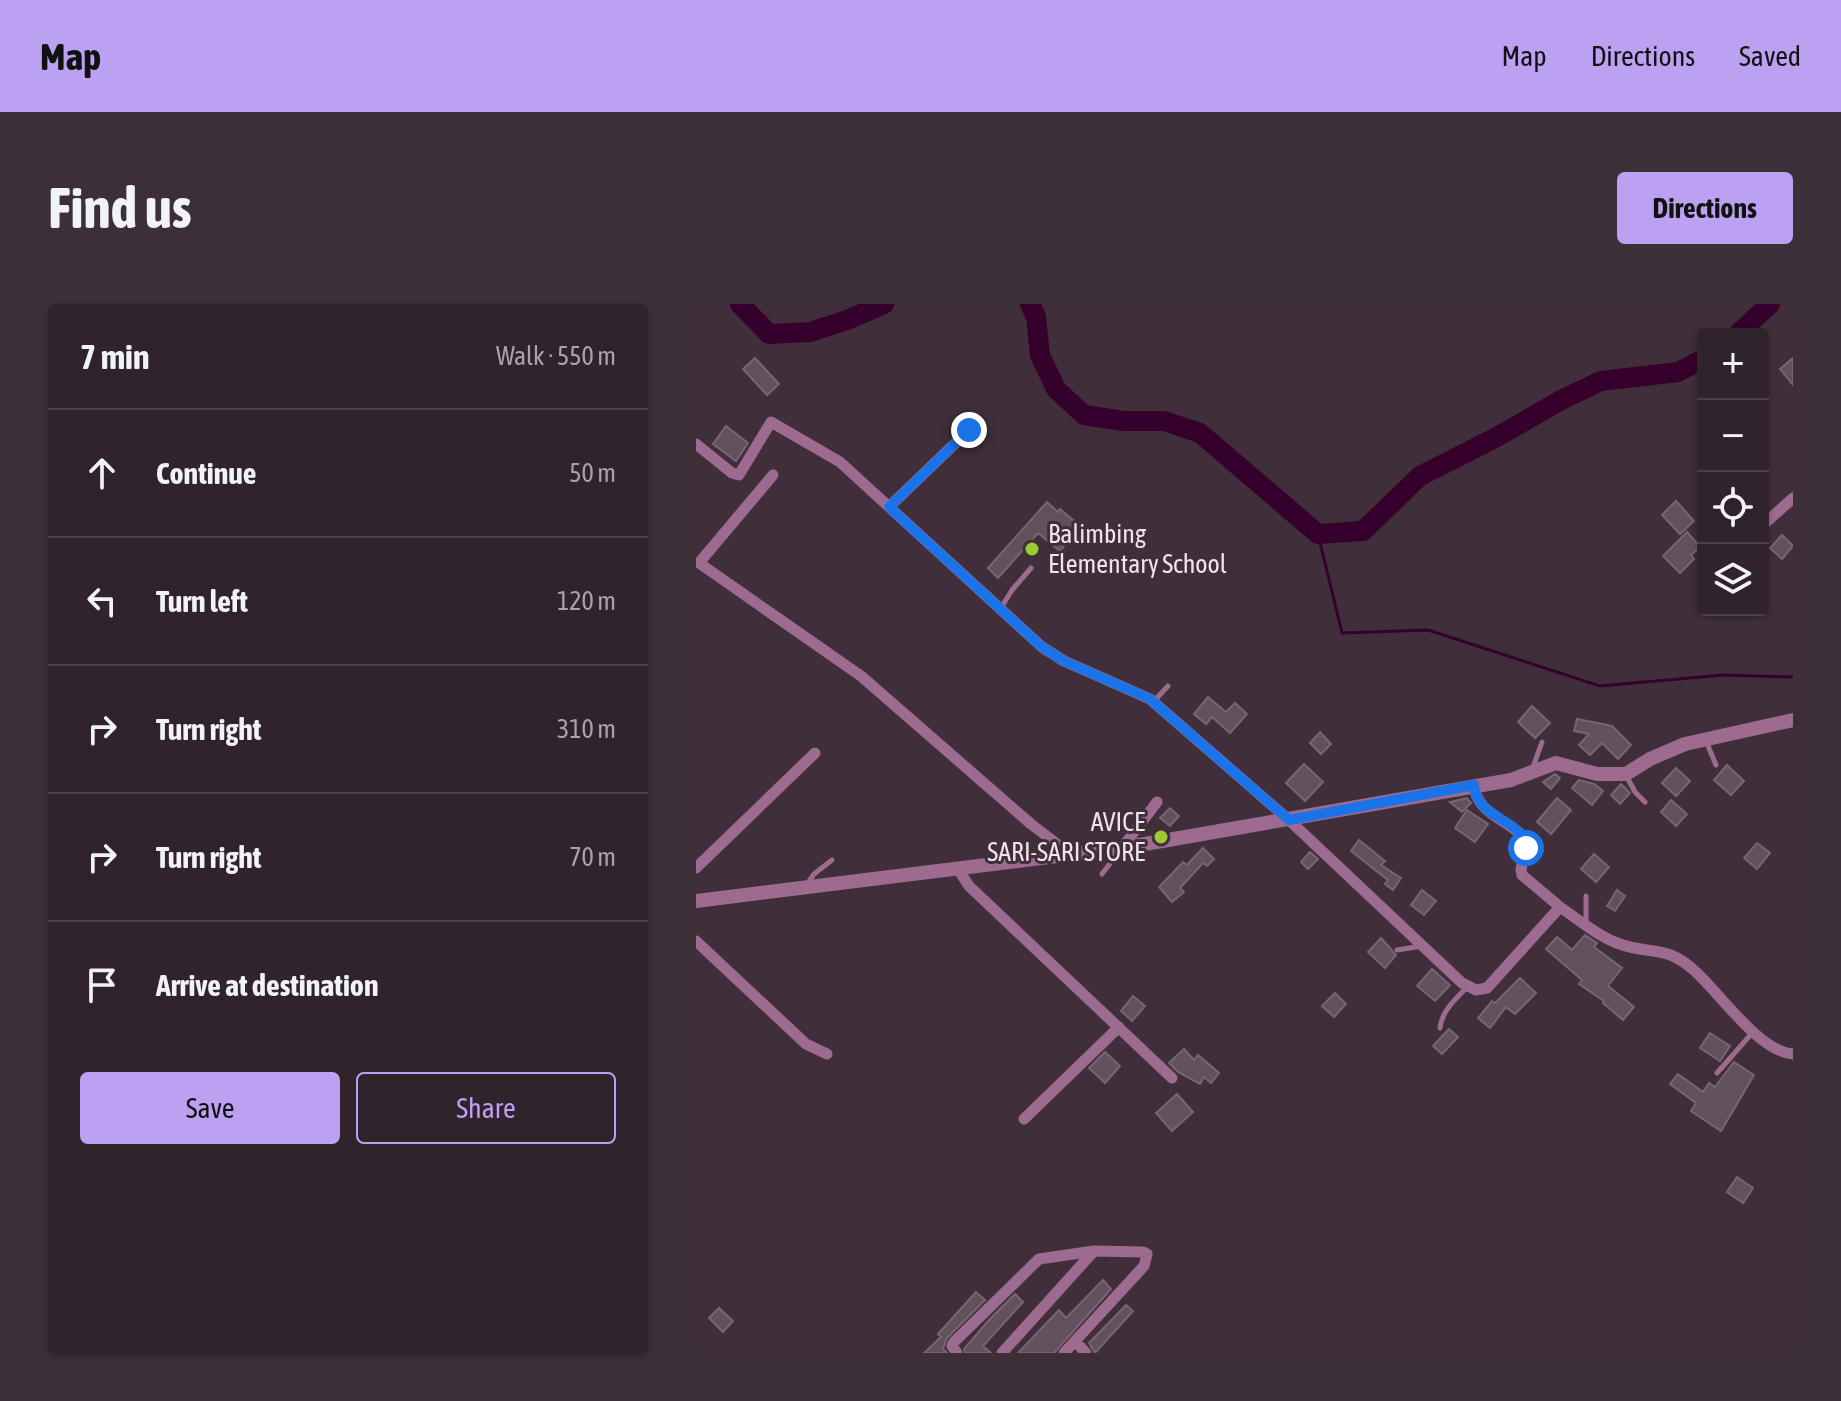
<!DOCTYPE html>
<html lang="en">
<head>
<meta charset="utf-8">
<style>
  body { margin:0; font-family:"Asap Condensed",sans-serif; background:#3c2f38; color:#f1f3f6 }
  .controls { position:absolute; right:24px; top:24px; display:grid; overflow:hidden; border-radius:8px; box-shadow:0 2px 6px #0004 }
  .controls button { width:72px; height:72px; display:grid; place-items:center; padding:0; border:0; border-bottom:2px solid #4b4048; background:#30232c; color:#f1f3f6; font:40px sans-serif }
  .stop { position:absolute; width:24px; height:24px; margin:-18px; border:6px solid #1a73e8; border-radius:50%; background:#fff }
  .stop.end { background:#1a73e8; border-color:#fff; box-shadow:0 2px 8px #0008 }
  .list { margin:0; padding:0; list-style:none }
  h2 { display:flex; justify-content:space-between; align-items:center; height:104px; margin:0; padding:0 32px; font-size:34px }
  h2 small { font-size:26px; font-weight:400; color:#a8a4a9 }
  .list li { display:grid; grid-template-columns:52px 1fr auto; gap:24px; align-items:center; box-sizing:border-box; height:128px; padding:0 32px; border-top:2px solid #4b4048 }
  .list b { display:block; font-size:30px; white-space:nowrap }
  .list em { font-size:26px; font-style:normal; color:#a8a4a9 }
  .actions { display:flex; gap:16px; padding:24px 32px }
  .actions a { flex:1; padding:18px 0; border:2px solid #bca0f2; border-radius:8px; text-align:center; font-size:28px; color:#bca0f2 }
  .actions .main { background:#bca0f2; color:#111 }
  .icon { flex:none; width:44px; height:44px; fill:none; stroke:currentColor; stroke-width:2; stroke-linecap:round; stroke-linejoin:round }
  .map { position:relative; flex:none; width:1097px; height:1049px; overflow:hidden; border-radius:8px }
  header { display:flex; align-items:center; gap:48px; box-sizing:border-box; height:112px; padding:0 40px; background:#bca0f2; color:#111 }
  header strong { font-size:38px }
  nav { display:flex; gap:44px; margin-inline-start:auto; font-size:28px }
  .intro { display:flex; align-items:center; justify-content:space-between; box-sizing:border-box; height:192px; padding:0 48px }
  h1 { margin:0; font-size:56px }
  .button { padding:20px 36px; border-radius:8px; background:#bca0f2; color:#111; font-size:28px; font-weight:700 }
  main { display:flex; gap:48px; padding:0 48px }
  aside { flex:1; background:#30232c; border-radius:8px; box-shadow:0 2px 6px #0004 }
  .map>svg:first-child { display:block }
  .lines { fill:none; stroke-linecap:round; stroke-linejoin:round }
  .stream { stroke:#35012c; stroke-width:3 }
  .river { stroke:#35012c; stroke-width:20 }
  .building { fill:#62505d; stroke:#786573; stroke-width:2 }
  .service { stroke:#9d6b90; stroke-width:5 }
  .minor { stroke:#9d6b90; stroke-width:11 }
  .tertiary { stroke:#9d6b90; stroke-width:14 }
  .route { stroke:#1a73e8; stroke-width:10 }
  .poi-dot { fill:#9bcb33; stroke:#402f3b; stroke-width:3 }
  .labels { text-anchor:middle; dominant-baseline:central; stroke-width:6; stroke-linejoin:round; paint-order:stroke }
  .poi-label { font-size:26px; fill:#f0e5ed; stroke:#402f3b; text-anchor:start }
</style>
</head>
<body>
<header>
<strong>Map</strong>
<nav><a>Map</a><a>Directions</a><a>Saved</a></nav>
</header>
<div class="intro"><h1>Find us</h1><a class="button">Directions</a></div>
<main>
<aside>
<h2>7 min<small>Walk · 550 m</small></h2>
<ul class="list">
<li><svg class="icon" aria-label="ahead" viewBox="0 0 24 24"><path d="M12 20V5M6 11l6-6 6 6"/></svg><div><b>Continue</b></div><em>50 m</em></li>
<li><svg class="icon" aria-label="left" viewBox="0 0 24 24"><path d="M17 20v-9H6M10 6l-5 5 5 5"/></svg><div><b>Turn left</b></div><em>120 m</em></li>
<li><svg class="icon" aria-label="right" viewBox="0 0 24 24"><path d="M7 20v-9h11M14 6l5 5-5 5"/></svg><div><b>Turn right</b></div><em>310 m</em></li>
<li><svg class="icon" aria-label="right" viewBox="0 0 24 24"><path d="M7 20v-9h11M14 6l5 5-5 5"/></svg><div><b>Turn right</b></div><em>70 m</em></li>
<li><svg class="icon" aria-label="arrive" viewBox="0 0 24 24"><path d="M6 21V4h12l-3 4 3 4H6"/></svg><div><b>Arrive at destination</b></div></li>
</ul>
<div class="actions"><a class="main">Save</a><a>Share</a></div>
</aside>
<div class="map">
<svg width="1097" height="1049" viewBox="0 0 1097 1049">
  <rect width="100%" height="100%" fill="#402f3b"/>
  <g class="lines">
    <path class="stream" d="M622 230 646 329 732 326 904 382 1027 371 1097 373"/>
    <path class="river" d="M44 0 73 30 114 28 151 16 188 0
      M334 0 340 13 344 51 360 85 388 111 428 117H468L504 129 622 230 667 227 724 172 799 134 867 95 905 77 982 68 1007 55
      M1042 30 1074 0"/>
  </g>
  <path class="building" d="M59 54 83 80 71 91 47 65Z
    M1097 54V81L1084 65Z
    M30 122 52 139 40 157 17 140Z
    M980 197 998 217 984 230 966 211Z
    M351 198 362 208 364 205 384 222 364 247 342 229 302 274 292 264Z
    M991 228 1004 243 995 251 998 255 984 269 967 252Z
    M1086 231 1097 242 1086 255 1074 244Z
    M512 393 530 408 539 399 551 410 534 429 516 413 510 420 498 410Z
    M836 402 854 419 839 434 822 418Z
    M881 415 916 422 935 441 922 455 906 439 894 451 883 441 893 430 878 427Z
    M624 428 635 440 625 450 614 439Z
    M608 460 627 478 609 497 590 479Z
    M1031 461 1048 477 1035 491 1018 476Z
    M980 464 994 477 980 492 966 479Z
    M859 470 864 474 855 485 847 478Z
    M883 476 898 480 907 487 896 501 876 484Z
    M925 480 934 489 924 500 915 491Z
    M771 494 775 499 766 508 754 498Z
    M861 494 875 506 855 530 841 518Z
    M975 496 991 510 980 522 965 508Z
    M474 504 483 512 474 522 464 514Z
    M771 506 792 520 779 538 759 524Z
    M663 536 689 557 685 561 705 574 697 586 689 580 692 576 655 547Z
    M1061 539 1074 549 1061 565 1048 554Z
    M507 544 518 555 511 562 507 559 484 584 488 588 476 598 463 583 487 558 491 561Z
    M614 548 622 555 612 565 605 558Z
    M898 550 913 563 900 578 885 565Z
    M726 586 740 597 728 611 715 601Z
    M921 586 929 592 919 607 911 602Z
    M889 631 901 639 898 643 926 664 912 682 938 703 927 716 907 699 908 697 883 680 886 676 850 645 861 633 876 646Z
    M685 634 700 651 689 664 672 648Z
    M736 665 754 681 739 697 721 682Z
    M824 674 840 689 819 710 810 703 794 724 782 714 796 697 799 699Z
    M639 689 650 700 638 713 626 702Z
    M437 692 449 702 436 717 425 707Z
    M753 725 762 733 746 750 737 742Z
    M1014 729 1034 742 1024 757 1004 744Z
    M488 745 498 756 502 751 523 769 515 779 508 773 504 780 482 768 473 759Z
    M409 748 424 762 409 779 393 764Z
    M1038 758 1058 771 1025 827 995 807 1000 799 974 780 982 770 1007 788 1013 779 1019 783Z
    M481 790 497 808 476 827 460 809Z
    M1041 873 1057 884 1047 899 1031 888Z
    M407 976 415 985 358 1049H322L363 1006 370 1014Z
    M280 988 289 996 251 1034 247 1045 251 1049H228L245 1033 242 1030Z
    M319 990 327 998 287 1042 295 1049H269L268 1045 293 1016Z
    M430 1001 437 1007 399 1049 393 1039Z
    M23 1004 37 1017 27 1028 13 1014Z"/>
  <g class="lines">
    <path class="service" d="M305 304 316 286 335 264
      M458 397 472 382
      M1010 437 1020 461
      M836 466 846 438
      M931 473 939 488 949 498
      M406 570 422 549
      M112 579 118 570 136 556
      M890 592V620
      M701 646 726 642
      M744 724C746 706 760 695 771 683
      M1021 769 1057 728"/>
    <path class="minor" d="M0 140 36 169 43 171 75 118 144 158 346 343 368 357 454 395 593 516 766 679 780 686 791 684 864 603C882 615 900 631 921 639 954 652 969 639 1000 668 1024 690 1064 748 1097 750
      M77 171 3 259 165 372 335 520 374 550
      M193 203 273 126
      M1067 221 1097 194
      M778 481C780 510 813 516 830 535L825 566 826 571 864 603
      M426 544 461 498
      M0 564 119 449
      M262 565 273 582 476 774
      M0 637 110 740 131 750
      M328 815 423 723
      M379 1037 390 1049
      M261 1049 256 1042 258 1038 343 955 398 947
      M306 1049 398 947 447 948 451 950 448 962 368 1049"/>
    <path class="tertiary" d="M0 597 426 544 815 476 860 459 901 470H930L954 455 989 440 1097 416"/>
  </g>
  <g class="lines">
    <path class="route" d="M273 126 193 203 346 343 368 357 454 395 593 516 778 481C780 516 829 515 830 544"/>
  </g>
  <g class="poi-dot">
    <circle cx="336" cy="245" r="8"/>
    <circle cx="465" cy="533" r="8"/>
  </g>
  <g class="labels">
    <g class="poi-label">
      <text x="352" y="230">Balimbing<tspan x="352" dy="30">Elementary School</tspan></text>
      <text x="449" y="518" text-anchor="end">AVICE<tspan x="449" dy="30">SARI-SARI STORE</tspan></text>
    </g>
  </g>
</svg>
<div class="controls">
<button>+</button>
<button>−</button>
<button><svg class="icon" aria-label="locate" viewBox="0 0 24 24"><circle cx="12" cy="12" r="6"/><path d="M12 2v4M12 18v4M2 12h4M18 12h4"/></svg></button>
<button><svg class="icon" aria-label="layers" viewBox="0 0 24 24"><path d="M12 4l9 5-9 5-9-5zM3 14l9 5 9-5"/></svg></button>
</div>
<div class="stop" style="left:830px;top:544px"></div>
<div class="stop end" style="left:273px;top:126px"></div>
</div>
</main>
</body>
</html>
